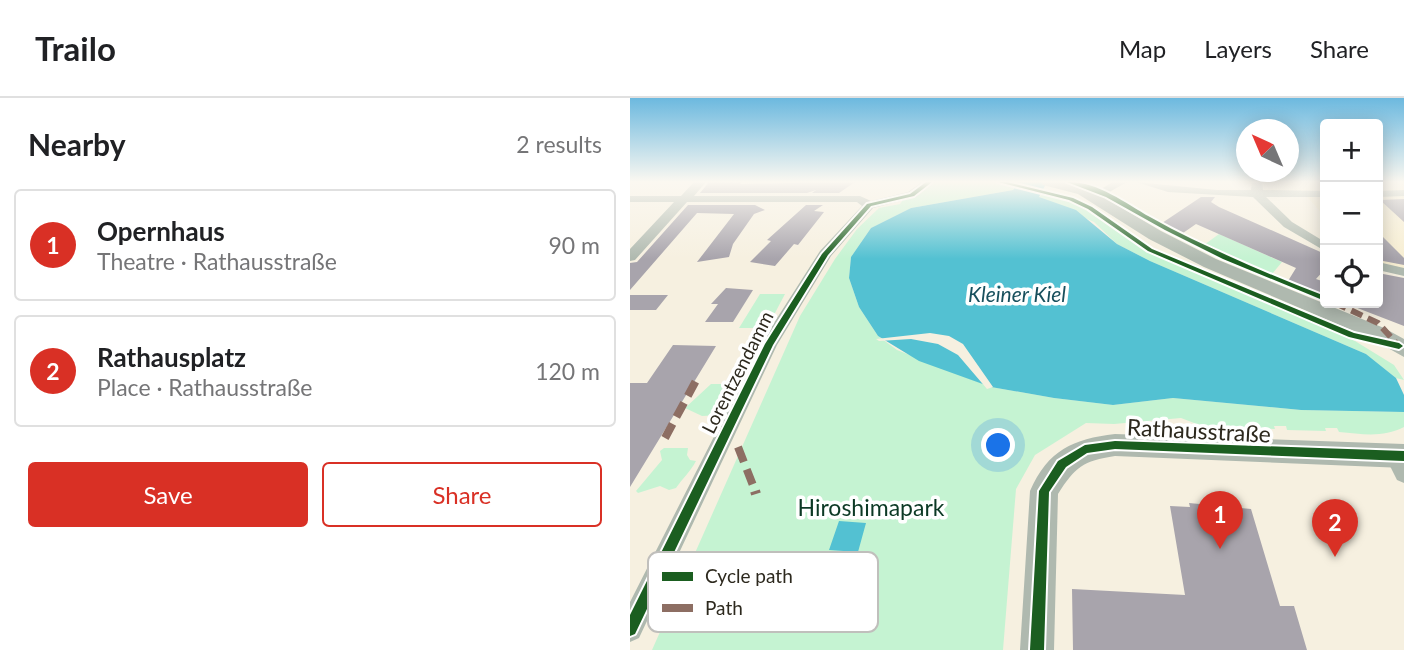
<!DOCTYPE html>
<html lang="en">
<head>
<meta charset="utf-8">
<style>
  body { margin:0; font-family:Lato,sans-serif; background:#f2f2f2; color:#202124 }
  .controls { position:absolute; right:21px; top:21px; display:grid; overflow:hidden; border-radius:7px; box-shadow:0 4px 18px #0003 }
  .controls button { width:63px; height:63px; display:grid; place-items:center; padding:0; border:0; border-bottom:2px solid #e0e0e0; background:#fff; color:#202124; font:35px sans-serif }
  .compass { position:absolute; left:606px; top:21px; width:63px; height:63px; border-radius:50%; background:#fff; box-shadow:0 4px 18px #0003; rotate:316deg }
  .you { position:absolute; left:369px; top:348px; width:24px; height:24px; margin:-18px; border:5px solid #fff; border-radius:50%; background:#1a73e8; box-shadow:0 0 0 10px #1a73e833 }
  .badge { display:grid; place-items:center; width:46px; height:46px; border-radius:50%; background:#d93025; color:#fff; font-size:23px; font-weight:700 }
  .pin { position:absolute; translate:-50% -58px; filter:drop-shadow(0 2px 4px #0008) }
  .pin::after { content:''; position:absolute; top:37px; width:24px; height:21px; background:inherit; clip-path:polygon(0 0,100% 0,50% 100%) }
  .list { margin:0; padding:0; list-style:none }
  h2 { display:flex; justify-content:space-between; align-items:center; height:91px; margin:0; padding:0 28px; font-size:30px }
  h2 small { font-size:23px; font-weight:400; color:#757577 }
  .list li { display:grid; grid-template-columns:46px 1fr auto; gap:21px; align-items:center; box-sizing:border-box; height:112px; margin:0 14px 14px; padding:0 14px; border:2px solid #e0e0e0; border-radius:7px }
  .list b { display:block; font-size:26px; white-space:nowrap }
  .list p { margin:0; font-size:23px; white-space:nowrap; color:#757577 }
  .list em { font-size:23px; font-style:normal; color:#757577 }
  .actions { display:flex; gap:14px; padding:21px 28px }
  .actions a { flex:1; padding:16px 0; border:2px solid #d93025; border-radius:7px; text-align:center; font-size:24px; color:#d93025 }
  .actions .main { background:#d93025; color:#fff }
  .icon { flex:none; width:38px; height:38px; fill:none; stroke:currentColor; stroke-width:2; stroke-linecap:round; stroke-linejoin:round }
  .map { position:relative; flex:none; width:774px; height:552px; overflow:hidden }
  header { display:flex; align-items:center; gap:42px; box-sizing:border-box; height:98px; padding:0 35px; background:#fff; border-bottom:2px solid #e0e0e0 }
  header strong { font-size:33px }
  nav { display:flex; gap:38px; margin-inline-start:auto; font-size:24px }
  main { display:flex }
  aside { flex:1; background:#fff }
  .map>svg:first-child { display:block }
  .built { fill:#f7eed2 }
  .green { fill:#c5f3d2 }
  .water { fill:#53c1d2 }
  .pier { fill:#f6f0e0 }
  .building { fill:#a8a4ac }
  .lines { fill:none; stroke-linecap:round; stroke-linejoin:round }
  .minor { fill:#afb9af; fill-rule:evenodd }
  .tertiary { fill:#afb9af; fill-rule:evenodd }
  .quiet-far2 { stroke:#8d6e63; stroke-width:6; stroke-dasharray:12 6; stroke-linecap:butt }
  .quiet-far1 { stroke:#8d6e63; stroke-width:8; stroke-dasharray:16 8; stroke-linecap:butt }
  .quiet { stroke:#8d6e63; stroke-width:10; stroke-dasharray:19 10; stroke-linecap:butt }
  .cycleway-casing { stroke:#fff; stroke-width:4 }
  .cycleway { fill:#1b5e20; fill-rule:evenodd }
  .labels { text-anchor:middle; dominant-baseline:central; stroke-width:7; stroke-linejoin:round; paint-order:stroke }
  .street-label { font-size:19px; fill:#2d291e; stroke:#fff }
  .water-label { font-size:21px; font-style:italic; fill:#18505d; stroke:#fff }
  .near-street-label { font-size:23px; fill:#2d291e; stroke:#fff }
  .near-park-label { font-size:23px; fill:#0c3925; stroke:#fff }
  .key { fill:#fff; stroke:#c0bfbc; stroke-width:2 }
  .key-label { font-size:19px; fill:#2d291e }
</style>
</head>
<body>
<header>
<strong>Trailo</strong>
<nav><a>Map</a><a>Layers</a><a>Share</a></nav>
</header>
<main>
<aside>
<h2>Nearby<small>2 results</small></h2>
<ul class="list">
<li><span class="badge">1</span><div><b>Opernhaus</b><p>Theatre · Rathausstraße</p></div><em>90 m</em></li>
<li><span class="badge">2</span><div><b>Rathausplatz</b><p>Place · Rathausstraße</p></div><em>120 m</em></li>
</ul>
<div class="actions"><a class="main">Save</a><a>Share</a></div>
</aside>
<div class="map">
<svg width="774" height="552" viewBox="0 0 774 552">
  <rect width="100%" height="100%" fill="#f6f0e0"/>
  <path class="built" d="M632 84H695V119L672 93H633Z
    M748 84H774V173L748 167Z"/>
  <path class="green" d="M303 84H361L384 89 383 92 281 110 241 130 221 159 219 180 229 209 248 238 267 252 361 289 424 300 483 307 543 300 671 312 774 314V329C753 340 732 336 709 334L707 330H695L696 333 657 332 656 328H644L645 331 572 328 551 320 484 326 456 325 405 357 386 391 373 552H22L170 218 205 161 227 131 249 110 270 106 275 99 289 97Z
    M414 96 449 107 516 153 725 243 764 267 774 282 766 280 736 256 520 163 487 146 464 124 408 99Z
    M589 136 652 164 642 176 574 147Z
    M130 196H155L137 230H109Z
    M81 286H96L98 292 102 294 91 317 72 318 55 310Z
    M34 350H58L57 357 60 362 66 363C60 374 53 380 46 390L39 392 30 388 8 395 6 393 32 362 30 353Z"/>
  <path class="water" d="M389 84H417L409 99 446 112 487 146 520 163 736 256 766 280 774 297V314L671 312 543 300 483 307 424 300 361 289 289 263 248 238 229 209 219 180 221 159 241 130 281 110 383 92Z
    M209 423 236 425 228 454 199 452Z"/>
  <path class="pier" d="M300 235 319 238 333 246 363 289 357 291 328 257 308 246 281 241 249 243 246 241Z"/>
  <path class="building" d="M79 84H112L110 86 225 84 209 95H182L186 92 177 95H70Z
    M571 99H585L581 104 589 109 695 156V171L686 181 695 184V197L658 183 666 170 566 126 553 135 532 125Z
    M774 101V124L750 102Z
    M58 107H125L135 112 124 116 103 146 99 159 67 164 104 116 67 115 0 192V165L7 164Z
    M176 107H193L184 113 194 114 168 147 164 146 145 168 120 164 141 143 137 142Z
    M748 134 774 160V167L748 162Z
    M748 175 774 180V228L717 206 748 205Z
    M96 190 123 192 103 224H75L88 206H81Z
    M0 197H38L26 212H0Z
    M43 247 86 248 0 389V285H17Z
    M559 405 621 411 650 508H664L677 552H443L442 491 555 497 540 408 560 409Z"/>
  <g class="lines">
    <path class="minor" d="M64 84H76L64 98H230L241 103 278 94 292 84H305L286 99 243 110 201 158 147 247 9 540 0 544V504L133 242 190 153 232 108 227 104H57L5 162 0 163V151L44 104H0V98H51Z
      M483 84H497L467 101 457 99Z
      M506 84 587 92H621L622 84H632L633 92 695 93V99H636L662 124 695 144V153L654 129 623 99 538 94Z
      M774 92V98L748 99V93Z
      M748 164 774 170V178L748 172Z
      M765 349 774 355V385L767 382 755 358 758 352Z"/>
    <path class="tertiary" d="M411 84H435L458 90 531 133 586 161 754 230 774 241V259L740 240 574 169 519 141 448 96 413 87Z
      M485 336 774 346V370L485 358C453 363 445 369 428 396L424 552H390L400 393C418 352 443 341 485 336Z"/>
    <path class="quiet-far2" d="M705 205 748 225 769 248"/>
    <path class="quiet-far1" d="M35 340 68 279
      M108 349 126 395"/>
    <path class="quiet" d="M125 393 126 396"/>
    <g class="cycleway-casing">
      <path id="cycleway" d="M296 84H302L284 98 241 108 198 157 143 247 5 536 0 538V517L135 246 192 156 237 106 280 96Z
        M368 84H377L443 100 462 109 522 151 724 235 769 245 773 248 769 251 719 239 518 153 458 111 439 102Z
        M437 84C467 83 495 105 520 119 534 127 548 134 562 141 606 162 650 181 695 198V203L593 161 535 132 476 99Z
        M485 343 774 353V363L485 351 457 355 436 369 419 394 414 552H400L409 393 428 363 455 347Z"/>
    </g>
    <use href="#cycleway" class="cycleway"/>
  </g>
  <linearGradient id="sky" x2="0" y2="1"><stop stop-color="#6cb9df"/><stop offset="0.52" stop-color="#fbf8f1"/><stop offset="1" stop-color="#fbf8f1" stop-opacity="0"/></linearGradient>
  <rect width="774" height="161" fill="url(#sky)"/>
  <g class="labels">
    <g class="street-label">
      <text transform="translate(107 274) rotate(-63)">Lorentzendamm</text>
    </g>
    <g class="water-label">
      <text x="387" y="195">Kleiner Kiel</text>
    </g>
    <g class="near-street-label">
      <text transform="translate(569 332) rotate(3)">Rathausstraße</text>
    </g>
    <g class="near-park-label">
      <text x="241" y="409">Hiroshimapark</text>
    </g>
  </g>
  <rect x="18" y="454" width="230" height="80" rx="10" class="key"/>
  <rect x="32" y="474" width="31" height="9" fill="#1b5e20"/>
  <rect x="32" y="506" width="31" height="8" fill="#8d6e63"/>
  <g class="key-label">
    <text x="75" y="485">Cycle path</text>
    <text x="75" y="517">Path</text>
  </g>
</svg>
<div class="controls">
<button>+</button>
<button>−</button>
<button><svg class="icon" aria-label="locate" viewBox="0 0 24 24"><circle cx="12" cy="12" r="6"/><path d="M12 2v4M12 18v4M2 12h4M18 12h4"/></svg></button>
</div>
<svg class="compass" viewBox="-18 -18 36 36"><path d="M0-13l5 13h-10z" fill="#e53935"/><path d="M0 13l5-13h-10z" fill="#757577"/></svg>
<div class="you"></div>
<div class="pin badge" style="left:590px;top:451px">1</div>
<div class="pin badge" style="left:705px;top:459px">2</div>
</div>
</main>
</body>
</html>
